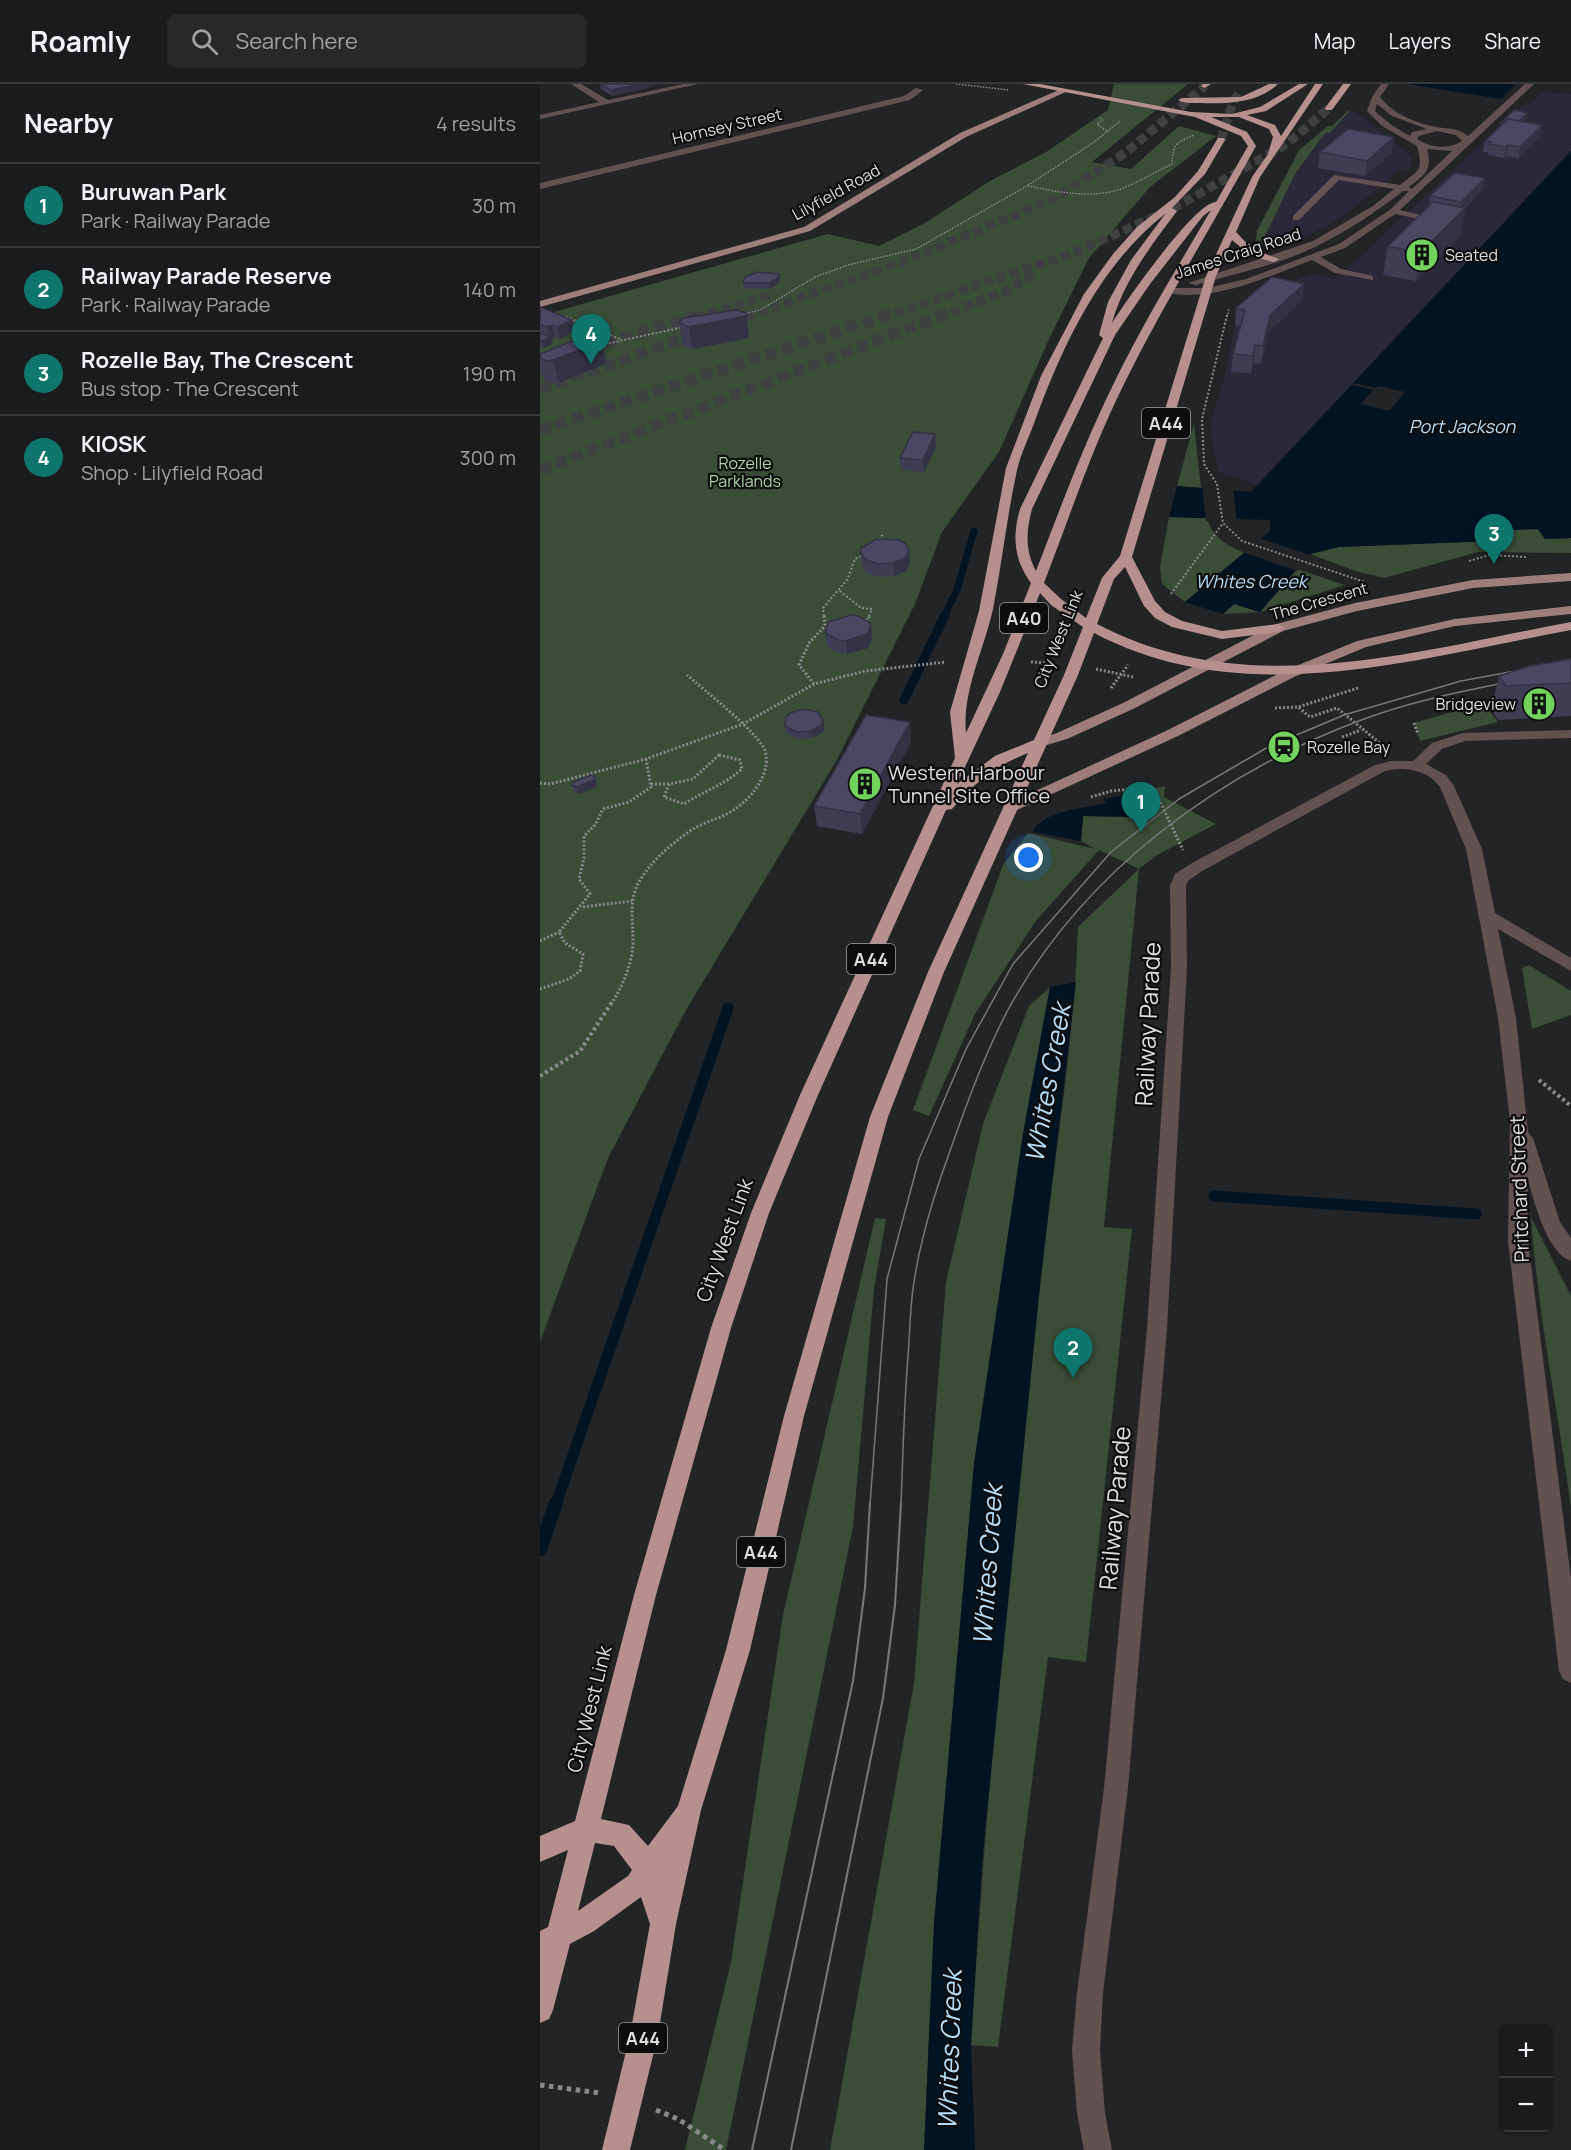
<!DOCTYPE html>
<html lang="en">
<head>
<meta charset="utf-8">
<style>
  body { margin:0; font-family:Manrope,sans-serif; background:#272829; color:#f1f3f6 }
  .controls { position:absolute; right:18px; bottom:18px; display:grid; overflow:hidden; border-radius:9px; box-shadow:0 2px 4px #0004 }
  .controls button { width:54px; height:54px; display:grid; place-items:center; padding:0; border:0; border-bottom:2px solid #38393b; background:#1a1b1c; color:#f1f3f6; font:30px sans-serif }
  .you { position:absolute; left:489px; top:774px; width:21px; height:21px; margin:-15px; border:4px solid #fff; border-radius:50%; background:#1a73e8; box-shadow:0 0 0 9px #1a73e833 }
  .badge { display:grid; place-items:center; width:39px; height:39px; border-radius:50%; background:#0f766e; color:#fff; font-size:20px; font-weight:700 }
  .pin { position:absolute; translate:-50% -50px; filter:drop-shadow(0 2px 3px #0008) }
  .pin::after { content:''; position:absolute; top:32px; width:21px; height:18px; background:inherit; clip-path:polygon(0 0,100% 0,50% 100%) }
  .list { margin:0; padding:0; list-style:none }
  h2 { display:flex; justify-content:space-between; align-items:center; height:78px; margin:0; padding:0 24px; font-size:26px }
  h2 small { font-size:20px; font-weight:400; color:#9fa1a3 }
  .list li { display:grid; grid-template-columns:39px 1fr auto; gap:18px; align-items:center; box-sizing:border-box; height:84px; padding:0 24px; border-top:2px solid #38393b }
  .list b { display:block; font-size:22px; white-space:nowrap }
  .list p { margin:0; font-size:20px; white-space:nowrap; color:#9fa1a3 }
  .list em { font-size:20px; font-style:normal; color:#9fa1a3 }
  .icon { flex:none; width:33px; height:33px; fill:none; stroke:currentColor; stroke-width:2; stroke-linecap:round; stroke-linejoin:round }
  .map { position:relative; flex:none; width:1031px; height:2066px; overflow:hidden }
  header { display:flex; align-items:center; gap:36px; box-sizing:border-box; height:84px; padding:0 30px; background:#1a1b1c; border-bottom:2px solid #38393b }
  header strong { font-size:28px }
  nav { display:flex; gap:33px; margin-inline-start:auto; font-size:21px }
  .search { width:420px; height:54px; background:#272829; display:flex; align-items:center; gap:15px; box-sizing:border-box; padding:0 21px; border-radius:9px; color:#9fa1a3; font-size:22px }
  main { display:flex }
  aside { flex:1; background:#1a1b1c }
  .map>svg:first-child { display:block }
  .industrial { fill:#2b2839 }
  .green { fill:#3a4d37 }
  .water { fill:#001424 }
  .pier { fill:#232426 }
  .lines { fill:none; stroke-linecap:round; stroke-linejoin:round }
  .stream-far3 { stroke:#001424; stroke-width:7 }
  .stream-far2 { stroke:#001424; stroke-width:9 }
  .stream-far1 { stroke:#001424; stroke-width:11 }
  .stream { stroke:#001424; stroke-width:14 }
  .highway-tunnel-far1 { stroke:#3f4042; stroke-width:9; stroke-dasharray:9 4.5; stroke-linecap:butt }
  .highway-tunnel { stroke:#3f4042; stroke-width:11; stroke-dasharray:11 6; stroke-linecap:butt }
  .path-far4 { stroke:#898a8c; stroke-width:1.5; stroke-dasharray:1.5 1.5; stroke-linecap:butt }
  .path-far3 { stroke:#898a8c; stroke-width:2; stroke-dasharray:2 2; stroke-linecap:butt }
  .path-far2 { stroke:#898a8c; stroke-width:3; stroke-dasharray:2 2; stroke-linecap:butt }
  .path-far1 { stroke:#898a8c; stroke-width:4; stroke-dasharray:3 3; stroke-linecap:butt }
  .path { stroke:#898a8c; stroke-width:5; stroke-dasharray:4.5 4.5; stroke-linecap:butt }
  .minor { fill:#615151; fill-rule:evenodd }
  .major { fill:#9e7e7d; fill-rule:evenodd }
  .highway { fill:#b6908f; fill-rule:evenodd }
  .tram-far1 { stroke:#78797b; stroke-width:1.5 }
  .tram { stroke:#78797b; stroke-width:2 }
  .wall { fill:#403c54 }
  .shaded-wall { fill:#343145 }
  .building { fill:#4b4662; stroke:#343145; stroke-width:1.5 }
  .labels { text-anchor:middle; dominant-baseline:central; stroke-width:4.5; stroke-linejoin:round; paint-order:stroke }
  .far-street-label { font-size:16px; fill:#dedee0; stroke:#0d0d0e }
  .far-poi-label { font-size:16px; fill:#dedee0; stroke:#0d0d0e; text-anchor:start }
  .far-park-label { font-size:16px; fill:#add5a7; stroke:#0d0d0e }
  .shield { fill:#0d0d0e; stroke:#9f9fa1; stroke-width:1.5 }
  .shield-label { font-size:18px; font-weight:bold; fill:#dedee0 }
  .far-water-label { font-size:18px; font-style:italic; fill:#b4ddfc; stroke:#0d0d0e }
  .poi-label { font-size:20px; fill:#dedee0; stroke:#0d0d0e; text-anchor:start }
  .street-label { font-size:20px; fill:#dedee0; stroke:#0d0d0e }
  .near-street-label { font-size:24px; fill:#dedee0; stroke:#0d0d0e }
  .near-water-label { font-size:26px; font-style:italic; fill:#b4ddfc; stroke:#0d0d0e }
</style>
</head>
<body>
<header>
<strong>Roamly</strong>
<div class="search"><svg class="icon" aria-label="search" viewBox="0 0 24 24"><circle cx="10" cy="10" r="6"/><path d="M15 15l6 6"/></svg>Search here</div>
<nav><a>Map</a><a>Layers</a><a>Share</a></nav>
</header>
<main>
<aside>
<h2>Nearby<small>4 results</small></h2>
<ul class="list">
<li><span class="badge">1</span><div><b>Buruwan Park</b><p>Park · Railway Parade</p></div><em>30 m</em></li>
<li><span class="badge">2</span><div><b>Railway Parade Reserve</b><p>Park · Railway Parade</p></div><em>140 m</em></li>
<li><span class="badge">3</span><div><b>Rozelle Bay, The Crescent</b><p>Bus stop · The Crescent</p></div><em>190 m</em></li>
<li><span class="badge">4</span><div><b>KIOSK</b><p>Shop · Lilyfield Road</p></div><em>300 m</em></li>
</ul>
</aside>
<div class="map">
<svg width="1031" height="2066" viewBox="0 0 1031 2066">
  <rect width="100%" height="100%" fill="#232426"/>
  <path class="industrial" d="M1003 7 1031 11V67L718 401 678 388 670 341 684 294 699 221 773 189 796 195 983 21H988Z
    M810 27 815 28 863 64 870 72 872 79 869 84 860 86 815 123 789 141 756 157 725 153 755 90 785 49H790Z"/>
  <path class="green" d="M574 0H648L552 78 591 85 639 42 676 52 610 103 549 174 510 253 459 368 402 448 375 520 297 676 146 926 68 1074 0 1258V232L288 150 339 162 385 139 450 97 506 68 568 26Z
    M808 27H810L790 49H785L755 90 725 152 756 157 738 163 720 161 716 156 717 147 759 66 788 42H792Z
    M654 340 661 404 637 402Z
    M629 433 667 434C673 455 687 461 705 469L645 518 622 500 620 483Z
    M998 445 1005 455 1031 454V469L938 468 844 494 815 487 770 470 799 463 950 457 946 447Z
    M757 485 805 501 720 528 683 530 694 520 720 528Z
    M948 625 958 638 880 657 874 639 919 626Z
    M625 702 624 713 676 740 617 771 599 785 564 1143 592 1145 546 1578 508 1573 458 1963 431 1961C446 1708 471 1455 499 1202 513 1083 534 964 538 843L599 785 559 766 495 838 435 930 389 1032 373 1026 463 781 488 749 555 765 541 757 543 732 593 733 596 709Z
    M989 881 1031 907V931L992 945 982 884Z
    M510 903 483 1050 434 1380 394 1840 384 2066H290L374 1599 406 1198 443 1040 489 922Z
    M991 1133 1031 1212V1424C1018 1327 998 1231 991 1133Z
    M335 1134 346 1135 334 1205 313 1443 186 2066H145L191 1878 243 1531Z"/>
  <path class="water" d="M868 0H969L975 1 961 15Z
    M1031 67V454L1005 455 998 445 947 447 951 457 799 463 770 470 720 528 694 520 683 530 645 518 730 447V436L629 433 637 402 711 408Z
    M596 709 593 733 543 732 541 757 493 748C500 727 547 724 567 719L563 715Z
    M536 898 500 1202 442 1778 431 1961 435 2066H384L394 1840 434 1380 483 1050 510 903Z"/>
  <path class="pier" d="M814 299 836 304 839 302 865 308 849 327 821 320 833 306 812 301Z
    M662 401 693 404 697 438 666 437Z
    M719 454 773 472 757 487 702 468Z"/>
  <g class="lines">
    <path class="stream-far3" d="M404 532 417 506 434 447"/>
    <path class="stream-far2" d="M364 616 405 531"/>
    <path class="stream-far1" d="M674 1112 936 1130
      M16 1420 188 924"/>
    <path class="stream" d="M0 1465 16 1419"/>
    <path class="highway-tunnel-far1" d="M681 56 692 21 700 6
      M156 233 235 210
      M206 233 362 178 514 115 585 69 665 2
      M342 233 528 171 632 125 747 60 789 24
      M399 233 466 207 493 191"/>
    <path class="highway-tunnel" d="M0 277 161 231
      M0 305 211 231
      M0 346 347 231
      M0 386 403 231"/>
    <path class="path-far4" d="M416 0 469 6
      M560 34 563 36 557 40 568 48
      M488 102C518 108 551 115 581 105 598 98 615 88 632 80 633 60 635 59 654 51
      M203 230 220 226 277 192 308 181 376 165 487 102 554 58 580 37
      M687 233 689 224"/>
    <path class="path-far3" d="M687 231 662 335 664 380 677 400 683 439 702 457 825 498
      M26 233 80 255
      M57 262 143 243
      M337 459 344 449
      M929 477 950 471 986 473
      M300 507 321 524 332 525 329 532
      M631 510 683 439
      M284 532 283 524 307 496 315 475 323 471"/>
    <path class="path-far2" d="M322 537 328 536 330 531
      M491 578 510 579
      M556 585 593 593
      M274 600 259 581 269 559 285 542 284 531
      M571 604 588 581
      M818 604 758 623 770 633 797 624 841 660
      M735 624 758 623
      M874 639 878 650
      M802 653 821 646
      M179 671 200 676 202 685C184 701 164 707 144 720L124 713 129 700 153 695Z
      M0 699 10 700 106 675 203 640 274 600 325 587 406 578
      M111 700H129
      M551 713 571 707 613 703 643 766
      M43 823 92 817
      M0 857 19 848
      M0 905 29 895 40 887 43 870 25 859 19 848 50 810 39 795 44 774V752L55 741 63 725 89 718 111 703 106 675
      M71 920C81 905 89 887 92 869 96 846 86 820 99 798 112 776 130 761 150 747 163 738 179 735 192 727 210 716 232 690 225 667 220 650 163 605 147 591"/>
    <path class="path-far1" d="M0 992 40 967 72 918
      M999 996 1031 1022"/>
    <path class="path" d="M0 2001 60 2009
      M116 2026 138 2035 185 2066"/>
    <path class="minor" d="M31 0H41L68 16 143 0H158L0 35V31L59 18Z
      M841 0H849L840 13C853 30 876 39 897 43 909 45 919 44 928 52L985 0H994L860 126 890 133V137L855 130 805 164 781 173 801 185 833 192V196L795 189 772 176C727 193 676 218 627 209V205L630 204H667L706 195 799 160 851 125 869 107H863C838 127 810 145 781 160 743 180 697 189 656 201L648 199 773 157 833 122 854 105 799 96 759 136H753V132L794 91 860 101C879 86 884 87 877 62L842 42 827 27 832 13ZM837 20 852 32 887 45 872 48 870 52 853 42 838 30 835 27ZM897 47 916 51 922 57C908 66 891 64 877 55L879 52ZM887 65 912 67 872 105 869 103C885 90 893 87 887 65Z
      M376 4 383 6 370 16 0 105V99L364 12Z
      M1031 646V654L925 657 902 665 886 680 906 691 914 702 942 765 955 829 1031 874V887L958 845 976 934 988 1048 993 1054 1020 1138 1031 1154V1177C1006 1168 995 1119 988 1096V1157L1031 1495V1599L1023 1595 1019 1587 968 1157 970 1037 958 934 926 765 900 703C888 686 864 682 845 687L662 787 648 797 646 801 647 884 627 1245 588 1704 563 1909 560 1966 565 2029 572 2066H544L537 2029 532 1966 537 1909 564 1704 607 1245 631 884 630 801 635 790 652 779 835 681 851 677H873L892 659 923 649Z"/>
    <path class="major" d="M521 5 528 7 426 53 270 147 0 223V217L264 143 420 49Z
      M1031 489V497L933 504 817 527 743 547 593 625 527 655 500 663 493 659 495 656 517 649 583 619 733 541 815 519 933 496Z
      M1031 522V530L915 542 826 563 754 593 638 652 475 727 470 729 463 724 465 721 628 646 744 587 817 557 915 535Z"/>
    <path class="highway" d="M483 0H500L651 28 692 30 720 23 759 0H768L726 27 707 31 735 41 741 52 775 0H783L720 93 696 148 712 165 739 175 734 178 711 172 692 156 676 192 592 473 615 517 625 528 642 537 682 547 738 540 745 544 738 548 682 555 632 543 615 534 604 522 585 483 574 495 557 540C708 619 874 567 1031 538V546C875 575 704 628 554 549L538 591 404 888 348 1033 264 1332 210 1566 161 1726 136 1840 118 1951 90 2066H62L90 1951 110 1840 101 1813 54 1847 30 1860 13 1926 9 1935 0 1939V1847L8 1843 28 1766 0 1778V1752L35 1737 94 1511 171 1244 211 1129 260 1011 415 674 410 628 439 527 466 384 501 292 544 210 573 170 597 143 635 113 658 87 678 54H684L685 56 665 90 632 124 637 127C611 162 584 196 572 239 586 217 655 118 676 118L708 62 701 52 655 33ZM671 33H699L729 45 733 53 728 70 712 93 666 192 580 472 562 494 546 534 521 515 504 499C530 432 552 364 584 300 624 219 672 142 716 62L707 48ZM671 126C637 184 602 241 573 301 543 362 520 425 496 487 485 467 486 447 492 425L575 251 610 200 663 132ZM626 129 591 176 568 218 559 251 563 254 480 425C472 452 474 476 491 499L463 570 426 649C422 607 444 566 453 525 462 479 467 432 477 386 481 369 490 351 496 334 524 258 561 180 626 129ZM500 509 511 521 543 543 524 591 494 656 455 672 417 700 460 608ZM488 669 388 888 330 1033 244 1332 186 1566 138 1722 108 1762 89 1741 61 1735 116 1511 191 1244 229 1129 278 1011 406 726 412 725C435 698 455 682 488 669ZM55 1759 74 1762 92 1786 88 1792 38 1827Z
      M663 0H671L665 4 661 2Z
      M729 0H738C718 19 688 20 661 19 653 19 644 20 638 16L642 14 701 13Z
      M803 0H811L792 26H786L785 24Z"/>
    <path class="tram-far1" d="M330 1420 347 1195 379 1075 426 965 473 880 571 768 639 715 728 663 804 631 921 597 992 584
      M361 1420C363 1371 364 1321 368 1272 370 1247 370 1222 374 1198 382 1144 401 1091 420 1039 434 1000 449 961 469 924 544 787 680 688 824 635 872 617 923 607 973 597"/>
    <path class="tram" d="M212 2066 313 1597 325 1504 330 1419
      M251 2066 343 1614 355 1521 361 1419"/>
  </g>
  <path class="wall" d="M60 0 108 3V4L72 12 61 5Z
    M986 34 982 38 1002 41 1000 52 978 74 966 72 964 74 948 71V68H943L945 57 960 42 961 39Z
    M780 68 852 69 825 92 778 84Z
    M945 94 943 105 925 124 920 152 876 197 843 191 848 162 889 123 890 112Z
    M239 190 240 196 237 200 229 205H204L203 199Z
    M764 200 762 217 728 248 721 280 714 279 711 289 691 288 693 270 700 242 695 241 696 224Z
    M0 223 32 236 34 248 20 255 15 253 12 255 13 259 4 264 0 262Z
    M206 229 209 254 153 265 143 262 139 239Z
    M61 255 66 278 63 281 19 299H11L3 295 0 283V270Z
    M395 350 396 363 384 388 361 386 360 374Z
    M369 466 370 479 366 487 354 492 339 493 326 489 322 481 320 468Z
    M331 542 332 555 328 564 307 570 300 569 289 564 286 559 285 546Z
    M1031 575V632L958 636 951 625 959 592Z
    M370 638 371 658 322 750 277 742 274 722Z
    M245 642 284 643 283 648 272 654 257 655 246 649Z
    M55 693 57 700 56 703 39 710 34 708 32 701Z"/>
  <path class="shaded-wall" d="M101 0H120L108 3V4L72 12 71 6Z
    M987 29 986 34 977 42 979 37Z
    M1002 41 1000 52 978 74 980 63Z
    M854 53 852 69 825 92 827 77Z
    M968 61 966 72 964 74 966 63Z
    M945 94 943 105 919 129 921 118Z
    M925 124 920 152 876 197 880 169Z
    M239 190 240 196 237 200 229 205V199Z
    M764 200 762 217 728 248 721 280 723 262 730 231Z
    M206 229 209 254 153 265 149 243Z
    M32 236 34 248 20 255 17 243Z
    M12 241 15 253 12 255 13 259 4 264 2 257 10 254 7 243Z
    M61 255 66 278 63 281 19 299 13 276Z
    M715 261 714 279 711 289 713 272Z
    M395 350 396 363 384 388 383 376Z
    M369 466 370 479 366 487 354 492 353 479Z
    M331 542 332 555 328 564 307 570 306 557Z
    M283 636 284 643 283 648 272 654 271 647Z
    M370 638 371 658 322 750 320 730Z
    M55 693 57 700 56 703 39 710 37 703Z"/>
  <path class="building" d="M60 0H101L71 6Z
    M974 26 987 29 979 37 968 35 963 39H961Z
    M968 35 1002 41 980 63 968 61 966 63 950 60 952 58 945 57Z
    M808 45 854 53 827 77 780 68Z
    M915 89 945 94 921 118 890 112Z
    M893 118 925 124 880 169 848 162Z
    M217 188 239 190 237 195 229 199H203L205 193Z
    M732 193 764 200 730 231 723 262 715 261 713 272 693 270 705 226 696 224Z
    M0 223 32 236 17 243 12 241 7 243 0 241Z
    M196 226 206 229V232L149 243 139 239 143 234Z
    M0 249 11 253 2 257H0Z
    M45 252 58 253 61 255 58 259 13 276 6 277 0 274V270Z
    M373 348 395 350 383 376 360 374Z
    M337 455 359 456 365 459 369 466 365 474 353 479 337 480 325 475 320 468 321 464Z
    M310 531 318 532 329 538 331 542 327 550 306 557 298 556 287 550 285 546 289 538Z
    M1031 575V599L966 602 959 592 990 582Z
    M264 625 278 628 283 636 282 641 271 647 256 648 245 642 246 633 250 629Z
    M326 631 370 638 320 730 274 722Z
    M51 691 55 693 54 696 37 703 32 701 33 698Z"/>
  <defs>
    <g id="building-disc" transform="scale(1.725)"><circle r="9.5" fill="#72d25d" stroke="#0d0d0e"/><path d="M-4-6H4V6H1V3H-1V6H-4ZM-2.5-4.3h1.7v1.8h-1.7ZM.8-4.3h1.7v1.8H.8ZM-2.5-1h1.7V.8h-1.7ZM.8-1h1.7V.8H.8Z" fill="#111"/></g>
    <g id="station-disc" transform="scale(1.725)"><circle r="9.5" fill="#72d25d" stroke="#0d0d0e"/><path d="M-3-6H3Q5-6 5-4V2Q5 4 3 4L4.5 6H3L1.5 4h-3L-3 6H-4.5L-3 4Q-5 4-5 2V-4Q-5-6-3-6ZM-3.5-4v3h7v-3ZM-3.5 1v1.5H-2V1ZM2 1v1.5H3.5V1Z" fill="#111"/></g>
  </defs>
  <g fill-rule="evenodd">
    <use href="#building-disc" x="882" y="171"/>
    <use href="#building-disc" x="999" y="620"/>
    <use href="#station-disc" x="744" y="663"/>
    <use href="#building-disc" x="325" y="700"/>
  </g>
  <g class="labels">
    <g class="far-street-label">
      <text transform="translate(187 42) rotate(-13)">Hornsey Street</text>
      <text transform="translate(296 108) rotate(-29)">Lilyfield Road</text>
      <text transform="translate(698 169) rotate(-18)">James Craig Road</text>
      <text transform="translate(779 517) rotate(-16)">The Crescent</text>
      <text transform="translate(518 555) rotate(-68)">City West Link</text>
    </g>
    <g class="far-poi-label">
      <text x="905" y="171">Seated</text>
      <text x="976" y="620" text-anchor="end">Bridgeview</text>
      <text x="767" y="663">Rozelle Bay</text>
    </g>
    <g class="far-park-label">
      <text x="205" y="379">Rozelle<tspan x="205" dy="18">Parklands</tspan></text>
    </g>
    <g class="shield">
      <rect x="602" y="324" width="48" height="30" rx="4.5"/>
      <rect x="460" y="519" width="48" height="30" rx="4.5"/>
      <rect x="307" y="860" width="48" height="30" rx="4.5"/>
      <rect x="197" y="1453" width="48" height="30" rx="4.5"/>
      <rect x="79" y="1939" width="48" height="30" rx="4.5"/>
    </g>
    <g class="shield-label">
      <text x="626" y="339">A44</text>
      <text x="484" y="534">A40</text>
      <text x="331" y="875">A44</text>
      <text x="221" y="1468">A44</text>
      <text x="103" y="1954">A44</text>
    </g>
    <g class="far-water-label">
      <text x="922" y="342">Port Jackson</text>
      <text x="711" y="497">Whites Creek</text>
    </g>
    <g class="poi-label">
      <text x="348" y="688">Western Harbour<tspan x="348" dy="23">Tunnel Site Office</tspan></text>
    </g>
    <g class="street-label">
      <text transform="translate(979 1105) rotate(-92)">Pritchard Street</text>
      <text transform="translate(184 1156) rotate(-70)">City West Link</text>
      <text transform="translate(49 1625) rotate(-76)">City West Link</text>
    </g>
    <g class="near-street-label">
      <text transform="translate(607 940) rotate(-87)">Railway Parade</text>
      <text transform="translate(574 1424) rotate(-85)">Railway Parade</text>
    </g>
    <g class="near-water-label">
      <text transform="translate(507 999) rotate(-80)">Whites Creek</text>
      <text transform="translate(447 1481) rotate(-86)">Whites Creek</text>
      <text transform="translate(409 1966) rotate(-88)">Whites Creek</text>
    </g>
  </g>
</svg>
<div class="controls">
<button>+</button>
<button>−</button>
</div>
<div class="you"></div>
<div class="pin badge" style="left:601px;top:748px">1</div>
<div class="pin badge" style="left:533px;top:1294px">2</div>
<div class="pin badge" style="left:954px;top:480px">3</div>
<div class="pin badge" style="left:51px;top:280px">4</div>
</div>
</main>
</body>
</html>
